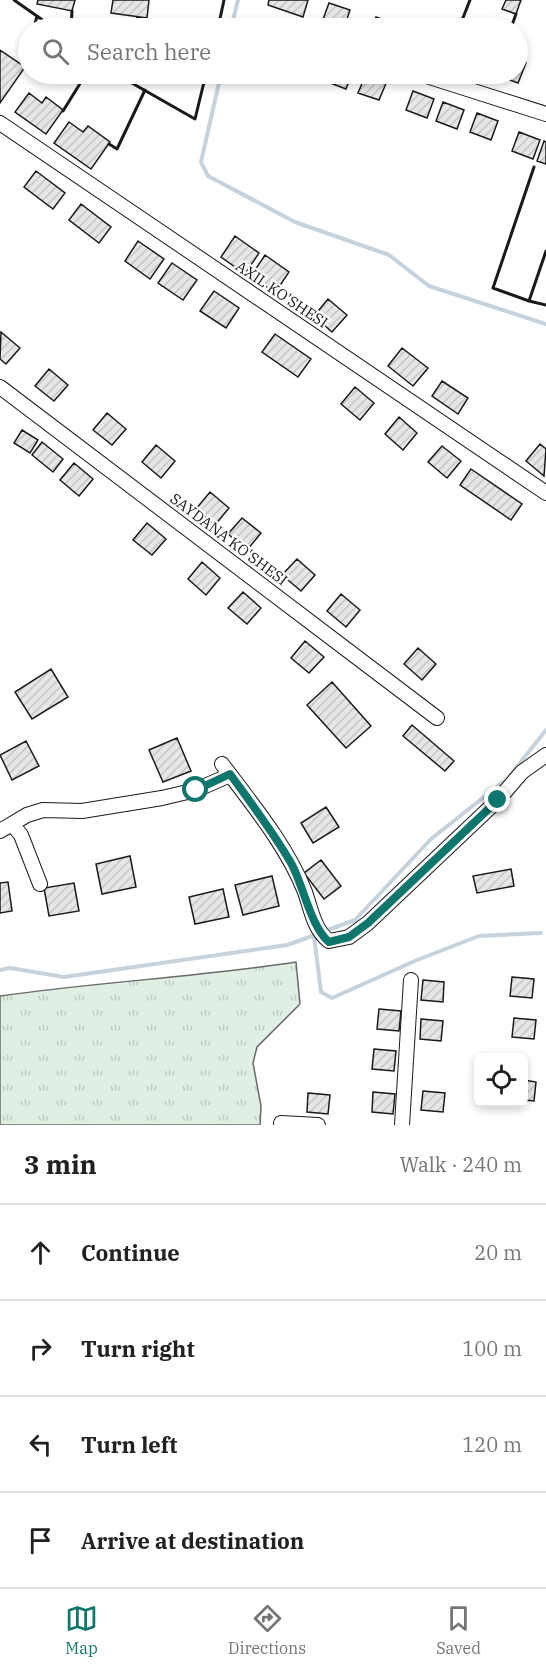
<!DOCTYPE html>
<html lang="en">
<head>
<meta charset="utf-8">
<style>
  body { margin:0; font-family:"IBM Plex Serif",serif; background:#f2f2f2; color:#202124 }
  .controls { position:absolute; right:18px; bottom:18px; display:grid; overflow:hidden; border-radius:9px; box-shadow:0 3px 9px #0003 }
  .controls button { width:54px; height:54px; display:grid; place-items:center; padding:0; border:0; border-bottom:2px solid #e0e0e0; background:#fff; color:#202124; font:30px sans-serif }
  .stop { position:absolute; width:18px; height:18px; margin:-14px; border:4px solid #0f766e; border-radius:50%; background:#fff }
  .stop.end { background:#0f766e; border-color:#fff; box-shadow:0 2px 6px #0008 }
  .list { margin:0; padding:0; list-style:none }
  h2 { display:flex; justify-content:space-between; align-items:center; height:78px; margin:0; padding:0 24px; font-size:26px }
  h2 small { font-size:20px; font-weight:400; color:#757577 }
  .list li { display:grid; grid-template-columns:39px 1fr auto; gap:18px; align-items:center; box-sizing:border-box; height:96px; padding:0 24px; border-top:2px solid #e0e0e0 }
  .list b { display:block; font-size:22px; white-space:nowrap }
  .list em { font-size:20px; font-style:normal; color:#757577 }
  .icon { flex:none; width:33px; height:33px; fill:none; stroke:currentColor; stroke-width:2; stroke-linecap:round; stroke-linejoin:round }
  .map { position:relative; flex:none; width:546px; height:1125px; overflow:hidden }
  .search { position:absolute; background:#fff; box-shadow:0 3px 9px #0003; left:18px; right:18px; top:18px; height:66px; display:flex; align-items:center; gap:15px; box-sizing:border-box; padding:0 21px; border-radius:33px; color:#757577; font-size:22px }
  .sheet { height:462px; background:#fff }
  nav { display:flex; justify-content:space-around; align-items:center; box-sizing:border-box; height:84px; border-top:2px solid #e0e0e0; background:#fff; font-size:16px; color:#757577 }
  nav a { display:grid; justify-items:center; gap:3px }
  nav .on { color:#0f766e }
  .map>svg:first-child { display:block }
  .grass { fill:url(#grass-tufts); stroke:#6a6a6a; stroke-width:1.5 }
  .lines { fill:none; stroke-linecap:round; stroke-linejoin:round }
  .stream { stroke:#c6d2dc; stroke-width:4 }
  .building { fill:url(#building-hatch); stroke:#1a1a1a; stroke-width:1.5 }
  .minor-casing { stroke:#1a1a1a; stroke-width:16 }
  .minor { stroke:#fff; stroke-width:14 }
  .wall { stroke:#1a1a1a; stroke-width:3 }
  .route { stroke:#0f766e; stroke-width:8 }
  .labels { text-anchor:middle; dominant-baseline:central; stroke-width:4.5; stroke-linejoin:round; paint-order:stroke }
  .street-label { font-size:15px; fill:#1a1a1a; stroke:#fff }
</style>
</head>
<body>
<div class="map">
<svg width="546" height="1125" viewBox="0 0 546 1125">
  <defs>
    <pattern id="grass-tufts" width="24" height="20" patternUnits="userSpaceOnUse" patternTransform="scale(1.5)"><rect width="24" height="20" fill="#e0efe3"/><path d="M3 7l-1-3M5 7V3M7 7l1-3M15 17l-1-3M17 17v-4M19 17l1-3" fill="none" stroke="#c0ccc2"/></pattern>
    <pattern id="building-hatch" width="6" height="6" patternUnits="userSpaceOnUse" patternTransform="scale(1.5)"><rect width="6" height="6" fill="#e6e6e6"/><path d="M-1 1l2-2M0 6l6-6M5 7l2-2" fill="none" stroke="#c5c5c5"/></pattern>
  </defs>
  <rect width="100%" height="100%" fill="#fff"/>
  <path class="grass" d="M296 962 300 1004 257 1047 253 1063 261 1106 260 1125H0V996C98 982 198 977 296 962Z"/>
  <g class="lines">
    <path class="stream" d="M231 28 238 0
      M221 74 201 162 208 176 295 222 389 255 429 286 546 324
      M325 931 355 920 431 839 508 778 546 730
      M314 936 321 992 332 998 417 960 479 936 541 933
      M0 970 10 968 64 977 287 945 318 934"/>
  </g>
  <path class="building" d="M38 0H75L72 11 37 4Z
    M113 0H149L147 18 111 13Z
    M269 0H308L303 17 268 5Z
    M506 0H521L516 14 502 9Z
    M329 3 350 10 344 28 322 22Z
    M137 17 170 23 169 28H135Z
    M376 17 397 24 396 28H372Z
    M111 21 128 24 127 28H110Z
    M0 50 25 67 0 103Z
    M518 60 526 63 518 83 497 75 518 74Z
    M328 74H352L346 89 325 81Z
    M366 74 387 81 379 100 358 93Z
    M413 91 434 99 427 118 406 110Z
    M29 93 42 103 46 97 63 110 46 134 15 112Z
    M443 102 464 110 457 129 436 121Z
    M477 113 498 121 491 140 470 132Z
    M69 122 83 132 88 126 110 142 91 169 54 143Z
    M519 132 540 140 533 159 512 151Z
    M544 141 546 142V164L537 161Z
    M36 171 65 193 53 209 24 187Z
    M81 204 111 227 99 243 69 220Z
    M235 236 259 253 245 274 221 257Z
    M138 241 164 259 150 279 125 261Z
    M265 255 289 272 275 293 251 276Z
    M172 263 197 280 183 300 158 283Z
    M214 291 239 308 226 328 200 311Z
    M328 299 347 315 332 332 314 316Z
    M1 332 20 348 6 364 0 359Z
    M275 334 311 359 298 377 262 352Z
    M402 348 428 368 413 386 388 366Z
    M49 369 68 385 54 401 35 386Z
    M442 381 468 398 458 414 432 396Z
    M355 387 374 403 360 420 341 404Z
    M107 413 126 429 112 445 93 430Z
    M399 417 417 433 403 450 385 434Z
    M22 430 38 440 30 453 14 443Z
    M42 442 63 459 53 472 32 455Z
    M540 444 546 449 544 476 526 461Z
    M156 445 175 461 161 478 142 462Z
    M442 446 461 461 447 478 428 462Z
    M74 463 93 479 79 496 60 480Z
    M471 469 522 504 511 520 460 485Z
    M210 492 229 508 215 525 196 509Z
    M242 518 261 533 247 550 228 534Z
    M147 523 166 539 152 555 133 540Z
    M297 559 315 575 301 591 282 575Z
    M202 562 220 578 206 595 188 579Z
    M243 592 261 608 247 624 228 608Z
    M341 594 360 610 346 627 327 611Z
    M305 641 324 657 309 673 291 658Z
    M418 648 436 664 422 680 404 664Z
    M51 669 68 697 32 719 15 692Z
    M332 682 371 726 346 748 307 705Z
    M412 725 454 761 445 771 403 736Z
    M177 738 191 771 163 782 149 750Z
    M26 741 39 766 12 780 0 755Z
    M326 807 339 827 313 843 301 823Z
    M130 856 136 887 102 894 96 864Z
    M321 860 341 886 324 899 304 873Z
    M511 869 514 886 477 893 473 876Z
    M272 876 279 906 243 915 235 885Z
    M8 882 12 911 0 913V883Z
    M74 883 79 911 49 916 44 888Z
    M223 889 229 917 195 924 189 897Z
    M512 977 534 979 532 998 510 996Z
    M423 980 444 982 443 1002 421 1000Z
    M379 1009 401 1011 399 1031 377 1029Z
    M514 1018 536 1020 534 1039 512 1037Z
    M421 1019 443 1021 441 1041 420 1039Z
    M374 1049 396 1051 394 1071 372 1069Z
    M524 1080 536 1082 534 1101 524 1100Z
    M423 1091 445 1093 443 1112 421 1110Z
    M373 1092 395 1094 393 1114 372 1112Z
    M308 1093 330 1095 328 1114 307 1112Z"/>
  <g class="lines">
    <g class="minor-casing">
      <path id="minor" d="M272 26 280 28
        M420 74 546 114
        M0 123 546 493
        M0 387 437 718
        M222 764C252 804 287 846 305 892 311 909 314 930 329 941L349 937 368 923 498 800 522 772 546 755
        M12 824 21 835 40 884
        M0 831 27 815 43 810 82 811 162 798 196 790 230 775
        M281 1123 318 1125
        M402 1125 411 980"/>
    </g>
    <use href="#minor" class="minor"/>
    <path class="wall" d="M14 0 54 28
      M170 23 188 28
      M34 28 37 16
      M71 28 72 11
      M218 28 224 0
      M459 28 470 0
      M511 28 516 14
      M25 67 28 51
      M116 74 195 119 206 74
      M63 111 86 74
      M109 144 117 149 145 90
      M534 167 493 288 529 301 546 251
      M529 301 546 305"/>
  </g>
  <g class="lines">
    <path class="route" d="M196 790 230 774C251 803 273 832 291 863 303 884 311 928 329 942L349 937 368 923 498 800"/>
  </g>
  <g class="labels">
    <g class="street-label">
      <text transform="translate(282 294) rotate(34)">AXIL KO'SHESI</text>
      <text transform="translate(229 539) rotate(37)">SAYDANA KO'SHESI</text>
    </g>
  </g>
</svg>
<div class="controls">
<button><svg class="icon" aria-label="locate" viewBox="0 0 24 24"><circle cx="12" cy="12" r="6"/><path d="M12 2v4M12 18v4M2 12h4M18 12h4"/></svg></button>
</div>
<div class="stop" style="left:196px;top:790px"></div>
<div class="stop end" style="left:498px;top:800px"></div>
<div class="search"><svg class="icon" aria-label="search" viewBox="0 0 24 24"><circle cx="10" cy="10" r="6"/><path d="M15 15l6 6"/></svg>Search here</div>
</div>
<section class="sheet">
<h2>3 min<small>Walk · 240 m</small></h2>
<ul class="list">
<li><svg class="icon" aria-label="ahead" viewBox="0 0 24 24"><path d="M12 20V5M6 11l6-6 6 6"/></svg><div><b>Continue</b></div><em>20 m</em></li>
<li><svg class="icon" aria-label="right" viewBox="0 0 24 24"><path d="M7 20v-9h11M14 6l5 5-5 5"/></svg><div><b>Turn right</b></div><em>100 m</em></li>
<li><svg class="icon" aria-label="left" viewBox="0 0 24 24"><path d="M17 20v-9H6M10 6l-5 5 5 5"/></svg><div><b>Turn left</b></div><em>120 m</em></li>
<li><svg class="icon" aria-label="arrive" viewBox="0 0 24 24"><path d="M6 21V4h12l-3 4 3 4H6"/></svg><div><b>Arrive at destination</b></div></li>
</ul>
</section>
<nav>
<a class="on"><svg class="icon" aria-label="map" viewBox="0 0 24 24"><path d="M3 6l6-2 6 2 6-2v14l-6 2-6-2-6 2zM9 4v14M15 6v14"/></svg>Map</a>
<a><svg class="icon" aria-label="directions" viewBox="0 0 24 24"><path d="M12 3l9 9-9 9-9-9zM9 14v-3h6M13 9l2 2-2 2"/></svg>Directions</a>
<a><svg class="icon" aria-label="saved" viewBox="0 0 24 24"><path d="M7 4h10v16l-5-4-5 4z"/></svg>Saved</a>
</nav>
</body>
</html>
